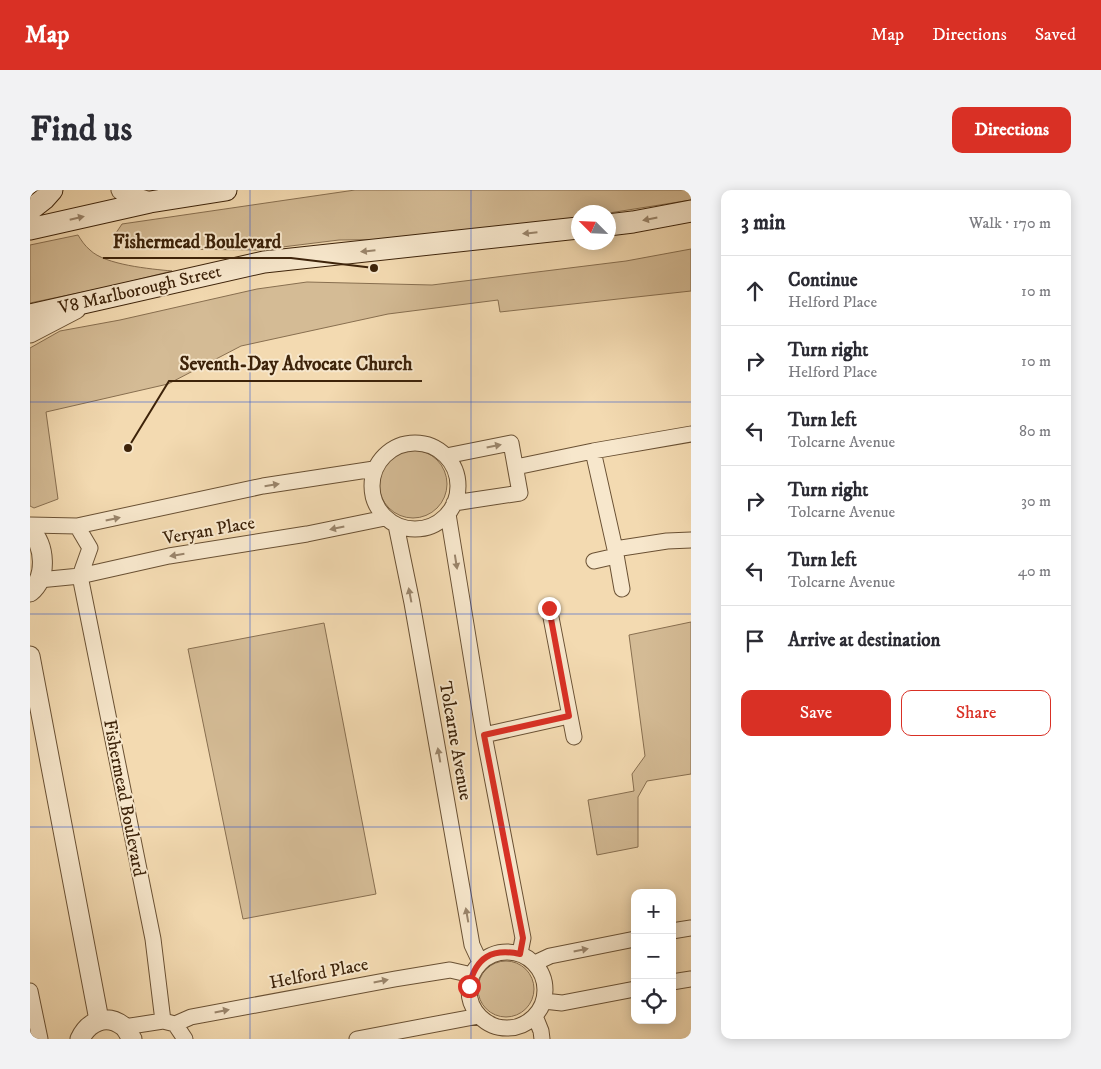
<!DOCTYPE html>
<html lang="en">
<head>
<meta charset="utf-8">
<style>
  body { margin:0; font-family:"IM FELL DW Pica",serif; background:#f2f2f3; color:#2b2b33 }
  .controls { position:absolute; right:15px; bottom:15px; display:grid; overflow:hidden; border-radius:10px; box-shadow:0 2px 12px #0003 }
  .controls button { width:45px; height:45px; display:grid; place-items:center; padding:0; border:0; border-bottom:1px solid #e1e1e2; background:#fff; color:#2b2b33; font:25px sans-serif }
  .compass { position:absolute; left:541px; top:15px; width:45px; height:45px; border-radius:50%; background:#fff; box-shadow:0 2px 12px #0003; rotate:294deg }
  .stop { position:absolute; width:15px; height:15px; margin:-11px; border:4px solid #d93025; border-radius:50%; background:#fff }
  .stop.end { background:#d93025; border-color:#fff; box-shadow:0 1px 5px #0008 }
  .list { margin:0; padding:0; list-style:none }
  h2 { display:flex; justify-content:space-between; align-items:center; height:65px; margin:0; padding:0 20px; font-size:21px }
  h2 small { font-size:16px; font-weight:400; color:#7c7c81 }
  .list li { display:grid; grid-template-columns:32px 1fr auto; gap:15px; align-items:center; box-sizing:border-box; height:70px; padding:0 20px; border-top:1px solid #e1e1e2 }
  .list b { display:block; font-size:19px; white-space:nowrap }
  .list p { margin:0; font-size:16px; white-space:nowrap; color:#7c7c81 }
  .list em { font-size:16px; font-style:normal; color:#7c7c81 }
  .actions { display:flex; gap:10px; padding:15px 20px }
  .actions a { flex:1; padding:11px 0; border:1px solid #d93025; border-radius:10px; text-align:center; font-size:18px; color:#d93025 }
  .actions .main { background:#d93025; color:#fff }
  .icon { flex:none; width:28px; height:28px; fill:none; stroke:currentColor; stroke-width:2; stroke-linecap:round; stroke-linejoin:round }
  .map { position:relative; flex:none; width:661px; height:849px; overflow:hidden; border-radius:10px }
  header { display:flex; align-items:center; gap:30px; box-sizing:border-box; height:70px; padding:0 25px; background:#d93025; color:#fff }
  header strong { font-size:24px }
  nav { display:flex; gap:28px; margin-inline-start:auto; font-size:18px }
  .intro { display:flex; align-items:center; justify-content:space-between; box-sizing:border-box; height:120px; padding:0 30px }
  h1 { margin:0; font-size:35px }
  .button { padding:12px 22px; border-radius:10px; background:#d93025; color:#fff; font-size:18px; font-weight:700 }
  main { display:flex; gap:30px; padding:0 30px }
  aside { flex:1; background:#fff; border-radius:10px; box-shadow:0 2px 12px #0003 }
  .map>svg:first-child { display:block }
  .green { fill:#d4bb95; stroke:#886f50 }
  .lines { fill:none; stroke-linecap:round; stroke-linejoin:round }
  .minor-casing { stroke:#6a5134; stroke-width:17 }
  .tertiary-casing { stroke:#6a5134; stroke-width:21 }
  .secondary-casing { stroke:#3d230a; stroke-width:23 }
  .minor { stroke:#f7e7cc; stroke-width:15 }
  .tertiary { stroke:#f7e7cc; stroke-width:19 }
  .secondary { stroke:#f7e7cc; stroke-width:21 }
  .oneway { fill:#9a856b }
  .route { stroke:#d93025; stroke-width:6 }
  .grid { fill:none; stroke:#1d4ed8; stroke-width:1; stroke-opacity:0.55 }
  .labels { text-anchor:middle; dominant-baseline:central; stroke-width:4; stroke-linejoin:round; paint-order:stroke }
  .street-label { font-size:18px; fill:#3d230a; stroke:#f7e7cc }
  .leader { fill:none; stroke:#3d230a; stroke-width:2 }
  .callout-dot { fill:#3d230a; stroke:#f7e7cc; stroke-width:2 }
  .callout-label { font-size:19px; text-anchor:middle; font-weight:bold; fill:#3d230a; stroke:#f7e7cc; stroke-width:4; stroke-linejoin:round; paint-order:stroke }
</style>
</head>
<body>
<header>
<strong>Map</strong>
<nav><a>Map</a><a>Directions</a><a>Saved</a></nav>
</header>
<div class="intro"><h1>Find us</h1><a class="button">Directions</a></div>
<main>
<div class="map">
<svg width="661" height="849" viewBox="0 0 661 849">
  <rect width="100%" height="100%" fill="#f3dab1"/>
  <filter id="stains"><feTurbulence type="fractalNoise" baseFrequency=".004" numOctaves="4"/><feColorMatrix values="0 0 0 0 .2 0 0 0 0 .09 0 0 0 0 .02 0 0 0 .5 -.17"/></filter>
  <radialGradient id="worn" r=".72"><stop offset=".6" stop-color="#630" stop-opacity="0"/><stop offset="1" stop-color="#630" stop-opacity=".3"/></radialGradient>
  <path class="green" d="M325 0H661V10L579 23 548 22V28L399 49 309 50 228 60 140 59 106 55 86 43 92 34Z
    M48 45C51 50 55 56 60 60 75 75 121 79 142 81L82 96 0 113V55Z
    M661 59V101L470 122 468 110 358 124 211 156 138 194 16 222 28 309 4 318 0 316V158L30 141 90 130 227 99 277 92 402 95 596 71Z
    M349 294a34 34 0 1 1 68 0a34 34 0 1 1-68 0Z
    M661 432V584L617 591 608 607V657L567 665 558 610 604 601 602 584 615 566 599 445Z
    M294 433 346 704 213 729 158 459Z
    M448 799a28 28 0 1 1 56 0a28 28 0 1 1-56 0Z"/>
  <g class="lines">
    <g class="minor-casing">
      <path id="minor" d="M342 296a43 43 0 1 1 86 0a43 43 0 1 1-86 0Z
        M563 261 585 359 592 399
        M416 266 481 253 490 303 424 313
        M486 277 563 261 661 244
        M418 324 454 545 493 748 490 763
        M0 335 47 336 233 296 344 279
        M366 335 382 413 442 755 450 772
        M47 336 60 358 50 386 123 749 133 831
        M585 359 637 351 661 350
        M564 371 586 366
        M9 390 50 386 139 366 277 344 355 328
        M519 417 544 547
        M454 545 539 526
        M642 741 661 738
        M439 800a38 38 0 1 1 76 0a38 38 0 1 1-76 0Z
        M505 773 520 766 605 749
        M642 792 661 789
        M0 801 10 849
        M514 811 532 813 605 799
        M505 826 511 841 512 849
        M145 834 161 827 365 789 420 780 442 785
        M94 837 133 831 145 834 155 849
        M327 849 449 826"/>
    </g>
    <g class="tertiary-casing">
      <path id="tertiary" d="M91 0 101 6 120 12
        M0 143 46 119
        M0 340C15 355 18 387 0 402
        M0 466 69 830
        M50 849C58 832 76 823 93 836 97 839 99 845 102 849"/>
    </g>
    <g class="secondary-casing">
      <path id="secondary" d="M0 20 14 9 22 0
        M578 35 603 32 661 21
        M0 39 120 12 196 0
        M0 125 234 72 548 38"/>
    </g>
    <use href="#minor" class="minor"/>
    <use href="#tertiary" class="tertiary"/>
    <use href="#secondary" class="secondary"/>
  </g>
  <defs><path id="oneway-solid" d="M-6-.8H1V-3.2L6.5 0L1 3.2V.8H-6Z" transform="scale(1.25)"/></defs>
  <g class="oneway">
    <use href="#oneway-solid" transform="translate(47 28) rotate(-13)"/>
    <use href="#oneway-solid" transform="translate(620 29) rotate(169)"/>
    <use href="#oneway-solid" transform="translate(500 43) rotate(174)"/>
    <use href="#oneway-solid" transform="translate(338 61) rotate(174)"/>
    <use href="#oneway-solid" transform="translate(464 256) rotate(-11)"/>
    <use href="#oneway-solid" transform="translate(242 295) rotate(-9)"/>
    <use href="#oneway-solid" transform="translate(83 329) rotate(-12)"/>
    <use href="#oneway-solid" transform="translate(307 338) rotate(168)"/>
    <use href="#oneway-solid" transform="translate(147 365) rotate(171)"/>
    <use href="#oneway-solid" transform="translate(426 372) rotate(81)"/>
    <use href="#oneway-solid" transform="translate(380 405) rotate(-101)"/>
    <use href="#oneway-solid" transform="translate(409 565) rotate(-100)"/>
    <use href="#oneway-solid" transform="translate(437 725) rotate(-100)"/>
    <use href="#oneway-solid" transform="translate(551 760) rotate(-11)"/>
    <use href="#oneway-solid" transform="translate(351 791) rotate(-11)"/>
    <use href="#oneway-solid" transform="translate(192 821) rotate(-11)"/>
  </g>
  <g class="lines">
    <path class="route" d="M439 796C446 767 462 758 490 764L493 748 454 545 539 526 519 418"/>
  </g>
  <path class="grid" d="M220 0V849M441 0V849M0 212H661M0 424H661M0 637H661"/>
  <g class="labels">
    <g class="street-label">
      <text transform="translate(110 100) rotate(-13)">V8 Marlborough Street</text>
      <text transform="translate(179 341) rotate(-10)">Veryan Place</text>
      <text transform="translate(425 551) rotate(80)">Tolcarne Avenue</text>
      <text transform="translate(94 608) rotate(79)">Fishermead Boulevard</text>
      <text transform="translate(289 784) rotate(-11)">Helford Place</text>
    </g>
  </g>
  <path class="leader" d="M344 78L261 68H73M98 258L139 191H392"/>
  <g class="callout-dot">
    <circle cx="344" cy="78" r="5"/>
    <circle cx="98" cy="258" r="5"/>
  </g>
  <g class="callout-label">
    <text x="167" y="58">Fishermead Boulevard</text>
    <text x="266" y="180">Seventh-Day Advocate Church</text>
  </g>
  <rect width="100%" height="100%" filter="url(#stains)"/>
  <rect width="100%" height="100%" fill="url(#worn)"/>
</svg>
<div class="controls">
<button>+</button>
<button>−</button>
<button><svg class="icon" aria-label="locate" viewBox="0 0 24 24"><circle cx="12" cy="12" r="6"/><path d="M12 2v4M12 18v4M2 12h4M18 12h4"/></svg></button>
</div>
<svg class="compass" viewBox="-18 -18 36 36"><path d="M0-13l5 13h-10z" fill="#e53935"/><path d="M0 13l5-13h-10z" fill="#7c7c81"/></svg>
<div class="stop" style="left:439px;top:796px"></div>
<div class="stop end" style="left:519px;top:418px"></div>
</div>
<aside>
<h2>3 min<small>Walk · 170 m</small></h2>
<ul class="list">
<li><svg class="icon" aria-label="ahead" viewBox="0 0 24 24"><path d="M12 20V5M6 11l6-6 6 6"/></svg><div><b>Continue</b><p>Helford Place</p></div><em>10 m</em></li>
<li><svg class="icon" aria-label="right" viewBox="0 0 24 24"><path d="M7 20v-9h11M14 6l5 5-5 5"/></svg><div><b>Turn right</b><p>Helford Place</p></div><em>10 m</em></li>
<li><svg class="icon" aria-label="left" viewBox="0 0 24 24"><path d="M17 20v-9H6M10 6l-5 5 5 5"/></svg><div><b>Turn left</b><p>Tolcarne Avenue</p></div><em>80 m</em></li>
<li><svg class="icon" aria-label="right" viewBox="0 0 24 24"><path d="M7 20v-9h11M14 6l5 5-5 5"/></svg><div><b>Turn right</b><p>Tolcarne Avenue</p></div><em>30 m</em></li>
<li><svg class="icon" aria-label="left" viewBox="0 0 24 24"><path d="M17 20v-9H6M10 6l-5 5 5 5"/></svg><div><b>Turn left</b><p>Tolcarne Avenue</p></div><em>40 m</em></li>
<li><svg class="icon" aria-label="arrive" viewBox="0 0 24 24"><path d="M6 21V4h12l-3 4 3 4H6"/></svg><div><b>Arrive at destination</b></div></li>
</ul>
<div class="actions"><a class="main">Save</a><a>Share</a></div>
</aside>
</main>
</body>
</html>
